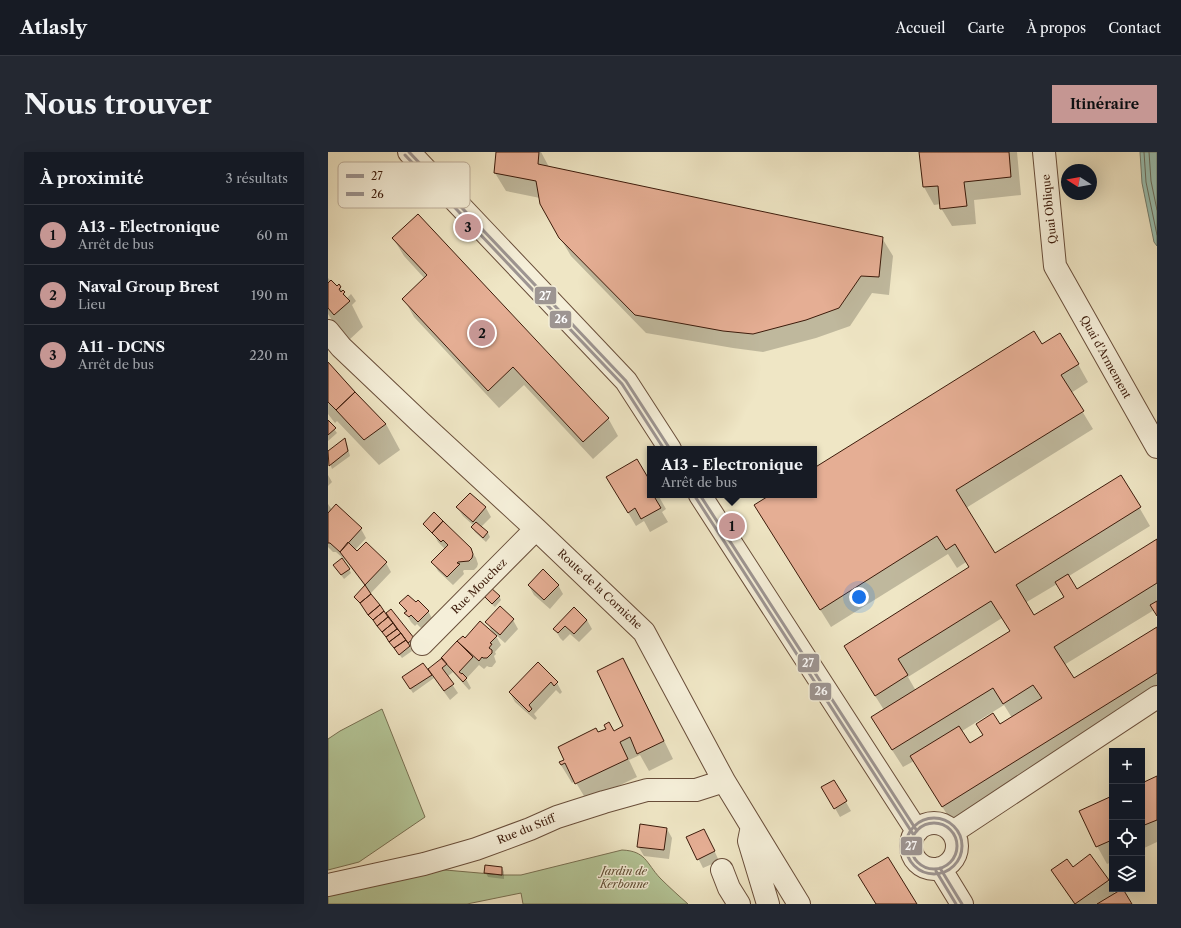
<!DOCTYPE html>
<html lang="fr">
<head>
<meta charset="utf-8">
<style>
  body { margin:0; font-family:"Libre Caslon Text",serif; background:#242831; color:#f1f3f6 }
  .controls { position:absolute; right:12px; bottom:12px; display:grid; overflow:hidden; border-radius:0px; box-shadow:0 4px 16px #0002 }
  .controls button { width:36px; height:36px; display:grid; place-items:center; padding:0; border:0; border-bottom:1px solid #363941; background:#171b24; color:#f1f3f6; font:20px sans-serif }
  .compass { position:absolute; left:733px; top:12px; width:36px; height:36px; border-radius:50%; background:#171b24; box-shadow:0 4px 16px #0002; rotate:281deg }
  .you { position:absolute; left:531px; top:445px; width:14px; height:14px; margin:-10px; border:3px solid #fff; border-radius:50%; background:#1a73e8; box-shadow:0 0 0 6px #1a73e833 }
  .badge { display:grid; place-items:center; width:26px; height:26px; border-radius:50%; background:#c59692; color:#111; font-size:13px; font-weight:700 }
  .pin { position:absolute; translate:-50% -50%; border:2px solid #fff; box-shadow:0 1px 4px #0006 }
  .popup { position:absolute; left:319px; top:294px; width:170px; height:52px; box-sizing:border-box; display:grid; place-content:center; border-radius:0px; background:#171b24; filter:drop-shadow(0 1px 3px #0005); font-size:13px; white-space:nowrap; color:#9ea1a6 }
  .popup b { font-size:15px; color:#f1f3f6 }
  .popup::after { content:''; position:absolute; left:50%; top:100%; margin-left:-8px; border:8px solid transparent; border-top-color:#171b24 }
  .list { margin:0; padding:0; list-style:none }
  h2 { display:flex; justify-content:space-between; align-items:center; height:52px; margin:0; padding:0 16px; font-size:17px }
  h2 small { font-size:13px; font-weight:400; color:#9ea1a6 }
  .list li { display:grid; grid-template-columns:26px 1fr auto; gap:12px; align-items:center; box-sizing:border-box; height:60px; padding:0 16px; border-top:1px solid #363941 }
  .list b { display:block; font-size:15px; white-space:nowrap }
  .list p { margin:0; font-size:13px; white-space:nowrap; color:#9ea1a6 }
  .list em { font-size:13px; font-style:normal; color:#9ea1a6 }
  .icon { flex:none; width:22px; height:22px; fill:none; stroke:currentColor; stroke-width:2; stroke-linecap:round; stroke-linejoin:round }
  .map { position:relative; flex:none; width:829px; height:752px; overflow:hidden; border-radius:0px }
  header { display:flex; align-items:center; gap:24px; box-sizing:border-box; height:56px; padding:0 20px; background:#171b24; border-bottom:1px solid #363941 }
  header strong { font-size:19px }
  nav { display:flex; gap:22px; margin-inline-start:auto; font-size:14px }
  .intro { display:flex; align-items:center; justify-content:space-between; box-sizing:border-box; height:96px; padding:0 24px }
  h1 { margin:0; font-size:28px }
  .button { padding:10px 18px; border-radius:0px; background:#c59692; color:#111; font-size:14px; font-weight:700 }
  main { display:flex; gap:24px; padding:0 24px }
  aside { flex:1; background:#171b24; border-radius:0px; box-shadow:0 4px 16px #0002 }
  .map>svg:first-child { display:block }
  .green { fill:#b4c698; stroke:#787052 }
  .water { fill:#9ac0b1; stroke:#747e6f }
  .shadow { fill:#0003; fill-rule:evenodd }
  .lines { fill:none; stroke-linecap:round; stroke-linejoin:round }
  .shore { stroke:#6b6e5e; stroke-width:1 }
  .building { fill:#e5ae94; stroke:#3c1b0b }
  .minor-casing { stroke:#694e3a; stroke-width:24 }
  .minor { stroke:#f5efd9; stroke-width:22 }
  .bus-1-casing { stroke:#f5efd9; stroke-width:6 }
  .bus-2-casing { stroke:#f5efd9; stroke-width:6 }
  .bus-1 { stroke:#9d9592; stroke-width:3 }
  .bus-2 { stroke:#9d9592; stroke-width:3 }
  .labels { text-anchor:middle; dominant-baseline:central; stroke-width:3; stroke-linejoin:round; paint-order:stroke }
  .street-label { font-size:11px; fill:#3c1b0b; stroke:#f5efd9 }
  .park-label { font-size:11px; font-style:italic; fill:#604e35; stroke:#f5efd9 }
  .key { fill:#f5efd9; stroke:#beaf9b; stroke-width:1 }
  .key-label { font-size:11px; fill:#3c1b0b }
  .line-badge { stroke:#f5efd9; stroke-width:1.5 }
  .badge-label { font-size:11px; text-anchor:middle; font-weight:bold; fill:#fff }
</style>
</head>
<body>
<header>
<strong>Atlasly</strong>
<nav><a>Accueil</a><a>Carte</a><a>À propos</a><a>Contact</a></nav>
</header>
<div class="intro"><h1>Nous trouver</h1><a class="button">Itinéraire</a></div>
<main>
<aside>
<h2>À proximité<small>3 résultats</small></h2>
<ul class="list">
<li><span class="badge">1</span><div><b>A13 - Electronique</b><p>Arrêt de bus</p></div><em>60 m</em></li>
<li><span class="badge">2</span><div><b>Naval Group Brest</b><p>Lieu</p></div><em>190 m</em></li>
<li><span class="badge">3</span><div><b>A11 - DCNS</b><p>Arrêt de bus</p></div><em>220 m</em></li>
</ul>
</aside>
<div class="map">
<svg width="829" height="752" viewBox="0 0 829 752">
  <rect width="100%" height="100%" fill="#efe6c5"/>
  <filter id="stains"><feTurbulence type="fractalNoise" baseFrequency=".005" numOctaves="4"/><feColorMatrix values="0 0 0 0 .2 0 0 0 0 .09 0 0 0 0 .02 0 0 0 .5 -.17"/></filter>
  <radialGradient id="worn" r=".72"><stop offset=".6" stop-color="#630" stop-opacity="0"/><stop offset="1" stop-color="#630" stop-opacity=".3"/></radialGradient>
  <path class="green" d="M54 557 97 665 31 710 0 718V587L12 579Z
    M294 698C318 699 318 711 332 726 341 735 351 744 360 752H195L193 741 139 752H0V734L106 717 174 723H193Z"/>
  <path class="water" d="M812 0H829V94L826 90 814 31Z"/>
  <path class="shadow" d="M169 0H213L221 15 554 86 565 104 561 143 544 141 522 174 488 186 435 200 405 196 318 181 243 104 212 52V46L178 39 167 21Z
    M592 0H689L693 43 646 48 648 72 624 74 613 56V52L606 53 596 35Z
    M65 86 280 266 290 284 265 307 196 233 171 256 86 165 76 147 97 127 76 104Z
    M0 126 9 136 12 135 19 146 23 142 28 149 24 153 35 175 21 188 4 168 0 162Z
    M714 193 750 212 760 230 743 241 765 277 638 356 666 402 793 324 822 374 741 424 749 438 829 388V463L826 458 736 513 745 528 829 476V545L625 672 586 609 575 615 555 584 556 558 527 512 642 416 638 410 629 416 620 402 503 475 438 371 444 343H486V317ZM729 432 737 445 706 464 697 451ZM674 466 683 480 588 539 580 525ZM676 553 684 566 642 592 634 579Z
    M0 211 58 272 72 298 51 313 9 269 7 271 0 262Z
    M0 269 9 281 0 289Z
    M17 288 19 292 22 304 4 317 0 306V300Z
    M0 323 4 330 0 334Z
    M279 325 322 331V343H330L338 357 334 360 340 370 322 380 316 369 308 374Z
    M142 342 158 356 163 365 153 375 160 381 162 385 158 390 147 380 144 375 146 374 135 364 129 355Z
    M0 352 4 358 33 377 38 386 27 398 30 400 38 391 58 411 63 420 42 442 58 463 63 459 87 490 82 495 84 499 74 506 30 449 37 434 18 409 8 400H5L0 395Z
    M96 372 142 397 148 406 150 412 149 415 146 418H136L135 419 136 422 125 433 110 419 105 410 117 397 110 390 107 384 99 376Z
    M9 417H21L23 421 16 427Z
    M230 433 235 442 222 457 206 443 201 434Z
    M156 443 171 444 173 448 167 455 158 447Z
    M73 452 100 459 105 468 95 478 89 472 87 474 83 470Z
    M172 456 185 468 190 477 177 491 167 482 173 493 167 500 168 502 166 504 168 510 164 515H161L159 514 156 517 151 513 138 527 143 536 141 538 125 520 119 525 130 541 122 548 106 526 85 541 77 529 104 522 115 507 135 486 137 487 165 481 159 470Z
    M246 456 259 468 264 477 251 490 242 482 235 489 232 486 227 477Z
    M295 507 305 525 345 607 321 619 312 603 301 608 309 625 259 649 247 629 244 631 233 613 237 608 270 581 286 580 297 574Z
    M210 511 229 531 234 540 232 542 228 538 206 562 209 566 207 568 187 550 182 541Z
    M829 625V690L814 697V632Z
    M506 629 523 659 512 665 495 635Z
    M784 645V710L779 712 769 694Z
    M339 677 344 686 341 707 316 704 310 694Z
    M360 686 381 687 391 709 375 716Z
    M762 704 780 729 787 742 802 752H746L724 718 744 716Z
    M174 716 176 720V727L160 725 158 721Z"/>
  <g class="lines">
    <path class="shore" d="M816 0 818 30 829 83
      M821 0 823 29 829 58"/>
  </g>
  <path class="building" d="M168 0H211L210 12 555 85 551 125 533 124 511 156 478 168 425 182 395 179 307 163 231 86 212 52 208 29 166 21Z
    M591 0H681L683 25 636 30 639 54 612 57 610 34 595 35Z
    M90 62 281 266 255 290 185 215 160 239 74 147 99 123 64 86Z
    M3 128 9 134 11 132 13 135 11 137 13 140 15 138 17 140 15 142 22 149 6 163 0 156V131Z
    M706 179 714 192 732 181 751 212 733 223 756 259 628 338 667 401 793 323 813 355 688 433 706 463 736 445 727 430 740 422 749 437 829 387V431L726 495 746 526 829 475V521L614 655 582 604 631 574 642 591 655 583 648 572 665 561 672 572 714 546 705 533 675 552 665 536 564 598 543 565 682 479 663 449 570 507 580 523 547 544 516 494 641 415 627 392 618 398 609 384 492 458 426 353 442 343H486V316Z
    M0 210 27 240 8 258 0 250Z
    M27 240 58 272 36 288 8 258Z
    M0 268 8 276 0 283Z
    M17 286 20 299 1 314 0 299Z
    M309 307 322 329V343H331L327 346 333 356 313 367 307 356 300 361 278 325Z
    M142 341 158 355 145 370 128 355Z
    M8 352 34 376 12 400 2 391H0V361Z
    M106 360 115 369 104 381 95 372Z
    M115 369 143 396 145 402 144 406 141 409 130 410 129 411 132 412 119 425 103 410 120 393 115 388 113 390 104 381Z
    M148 370 160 380 155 386 143 375Z
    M20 390 29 399 38 390 59 410 37 433 12 400Z
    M14 406 22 417 13 423 5 413Z
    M215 417 231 433 216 448 200 433Z
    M37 433 43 442 32 451 26 445Z
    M162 435 172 444 164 452 154 442Z
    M43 442 52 453 40 463 32 451Z
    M80 443 88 450 90 448 101 459 90 470 83 463 81 465 76 461 79 459 71 451Z
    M829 449V464L822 453Z
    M52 453 56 459 45 468 40 463Z
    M172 454 186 467 172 483 157 470Z
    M246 455 259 468 246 482 237 474 230 481 225 477Z
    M63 457 86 486 80 491 58 461Z
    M56 459 60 465 49 474 45 468Z
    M60 465 65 471 54 480 49 474Z
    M152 469 169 484 162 491 164 492 161 496 164 498V501L159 506H155L154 505 151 509 129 489 135 484 137 486Z
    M65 471 69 477 58 485 54 480Z
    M69 477 73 481 61 490 58 485Z
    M73 481 78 488 66 496 61 490Z
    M78 488 82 494 71 503 66 496Z
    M129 489 145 505 131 520 134 522V521L139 526 135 530 113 506Z
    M114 506 119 512 114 516 126 532 116 539 100 517Z
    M295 506 336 589 309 602 302 585 292 590 300 607 247 632 237 611 233 613 231 610 236 608 230 595 268 576 270 580 278 577 276 573 281 570 286 579 295 574 269 519Z
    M210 510 230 530 226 534 223 530 201 553 204 557 201 560 181 540Z
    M95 511 104 523 82 537 74 525Z
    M829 624V668L814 674V631Z
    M506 628 519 649 506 657 493 635Z
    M784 644V688L768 695 751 659Z
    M312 672 339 676 336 698 309 695Z
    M376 677 387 699 369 708 358 685Z
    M762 702 781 728 747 752 723 718 739 707 745 715Z
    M560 705 589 752H548L530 723Z
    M157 713 174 715V723L156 721Z
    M794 737H795L804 752H769Z"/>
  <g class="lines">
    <g class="minor-casing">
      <path id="minor" d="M81 0 298 229 342 297
        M716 0 727 114 829 295
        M0 179 13 195 93 271 208 377 316 480 396 629 471 752
        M372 343 589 679
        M94 492 208 377
        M583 694a23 23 0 1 1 46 0a23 23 0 1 1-46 0Z
        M423 679 421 689 440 752
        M625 680 829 545
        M612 716 634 752
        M394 718 401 736 411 752
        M0 733 96 712 148 697 202 677 229 665 276 650 319 638H368L396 629"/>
    </g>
    <use href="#minor" class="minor"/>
    <g class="bus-1-casing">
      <path id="bus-1" d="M81 0 298 229 342 297
        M372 343 589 679
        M583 694a23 23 0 1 1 46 0a23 23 0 1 1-46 0Z
        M612 716 634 752"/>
    </g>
    <g class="bus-2-casing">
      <path id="bus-2" d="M77 3 294 232 336 297
        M368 346 585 682
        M578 694a28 28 0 1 1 56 0a28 28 0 1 1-56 0Z
        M608 719 628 752"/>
    </g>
    <use href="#bus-1" class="bus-1"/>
    <use href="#bus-2" class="bus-2"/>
  </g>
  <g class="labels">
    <g class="street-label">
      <text transform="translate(721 57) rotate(-96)">Quai Oblique</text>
      <text transform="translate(778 205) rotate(61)">Quai d'Armement</text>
      <text transform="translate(151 434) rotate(-45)">Rue Mouchez</text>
      <text transform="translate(272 437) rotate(43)">Route de la Corniche</text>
      <text transform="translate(198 677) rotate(-22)">Rue du Stiff</text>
    </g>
    <g class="park-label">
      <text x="296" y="719">Jardin de<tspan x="296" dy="13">Kerbonne</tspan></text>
    </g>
  </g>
  <rect x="10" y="10" width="132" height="46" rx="6" class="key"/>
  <rect x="18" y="22" width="18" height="4" fill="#9d9592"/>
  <rect x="18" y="40" width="18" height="4" fill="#9d9592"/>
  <g class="key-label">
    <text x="43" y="28">27</text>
    <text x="43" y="46">26</text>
  </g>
  <g class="line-badge">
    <rect x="206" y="134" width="23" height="19" rx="4" fill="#9d9592"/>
    <rect x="221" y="158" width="23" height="19" rx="4" fill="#9d9592"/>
    <rect x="469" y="501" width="23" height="20" rx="4" fill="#9d9592"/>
    <rect x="481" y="530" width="23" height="19" rx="4" fill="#9d9592"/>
    <rect x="572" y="684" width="23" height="20" rx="4" fill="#9d9592"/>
  </g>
  <g class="badge-label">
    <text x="217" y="148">27</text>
    <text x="233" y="171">26</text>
    <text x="480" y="515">27</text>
    <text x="493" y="543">26</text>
    <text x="583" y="698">27</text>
  </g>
  <rect width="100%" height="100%" filter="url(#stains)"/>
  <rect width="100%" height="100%" fill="url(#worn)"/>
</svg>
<div class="controls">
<button>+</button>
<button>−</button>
<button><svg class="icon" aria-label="locate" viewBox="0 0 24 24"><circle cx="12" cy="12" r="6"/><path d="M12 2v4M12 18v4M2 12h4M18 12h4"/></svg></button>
<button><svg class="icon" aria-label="layers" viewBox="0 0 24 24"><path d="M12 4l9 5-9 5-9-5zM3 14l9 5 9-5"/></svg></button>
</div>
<svg class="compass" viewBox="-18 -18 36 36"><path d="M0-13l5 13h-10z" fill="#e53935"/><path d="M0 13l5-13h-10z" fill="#9ea1a6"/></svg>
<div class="you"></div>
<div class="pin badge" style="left:404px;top:374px">1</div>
<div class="popup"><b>A13 - Electronique</b>Arrêt de bus</div>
<div class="pin badge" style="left:154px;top:181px">2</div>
<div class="pin badge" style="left:140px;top:75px">3</div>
</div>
</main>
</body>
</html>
